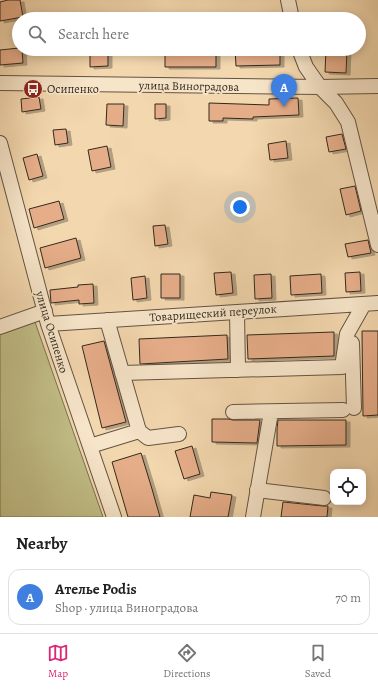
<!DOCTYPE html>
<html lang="en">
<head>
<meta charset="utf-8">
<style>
  body { margin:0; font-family:Alegreya,serif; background:#f6f6f6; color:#202124 }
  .controls { position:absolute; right:12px; bottom:12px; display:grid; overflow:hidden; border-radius:8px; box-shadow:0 2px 10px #0003 }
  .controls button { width:36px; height:36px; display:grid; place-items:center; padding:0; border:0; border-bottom:1px solid #e0e0e0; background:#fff; color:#202124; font:20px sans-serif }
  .you { position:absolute; left:240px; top:207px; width:14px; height:14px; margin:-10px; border:3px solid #fff; border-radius:50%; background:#1a73e8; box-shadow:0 0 0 6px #1a73e833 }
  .badge { display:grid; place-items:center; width:26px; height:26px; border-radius:50%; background:#db2777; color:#fff; font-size:13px; font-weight:700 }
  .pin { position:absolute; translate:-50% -33px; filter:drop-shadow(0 1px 2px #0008) }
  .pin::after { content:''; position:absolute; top:21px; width:14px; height:12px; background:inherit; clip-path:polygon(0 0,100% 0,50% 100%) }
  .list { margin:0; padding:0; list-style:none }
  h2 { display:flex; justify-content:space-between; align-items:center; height:52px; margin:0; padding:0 16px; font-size:17px }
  h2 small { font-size:13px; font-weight:400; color:#757577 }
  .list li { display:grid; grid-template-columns:26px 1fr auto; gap:12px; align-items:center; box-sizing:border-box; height:56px; margin:0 8px 8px; padding:0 8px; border:1px solid #e0e0e0; border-radius:12px }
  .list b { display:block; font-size:15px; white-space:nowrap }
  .list p { margin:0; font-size:13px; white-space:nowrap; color:#757577 }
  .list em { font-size:13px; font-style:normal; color:#757577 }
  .icon { flex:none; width:22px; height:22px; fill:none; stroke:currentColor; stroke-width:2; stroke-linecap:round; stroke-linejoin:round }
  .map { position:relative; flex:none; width:378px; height:517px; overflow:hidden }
  .search { position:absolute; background:#fff; box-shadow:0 2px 10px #0003; left:12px; right:12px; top:12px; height:44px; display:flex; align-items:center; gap:10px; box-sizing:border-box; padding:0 14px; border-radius:22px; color:#757577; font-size:15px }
  .sheet { height:116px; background:#fff }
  nav { display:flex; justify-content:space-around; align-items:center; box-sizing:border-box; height:56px; border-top:1px solid #e0e0e0; background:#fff; font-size:11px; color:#757577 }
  nav a { display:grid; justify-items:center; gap:2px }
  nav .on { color:#db2777 }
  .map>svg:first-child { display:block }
  .green { fill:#c1bd86; stroke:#7a7352 }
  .building { fill:#e6ad89; stroke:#33291e; filter:url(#shadow) }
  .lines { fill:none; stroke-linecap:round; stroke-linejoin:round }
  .minor-casing { stroke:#635442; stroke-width:16 }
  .minor { stroke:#f7e5ca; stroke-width:14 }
  .labels { text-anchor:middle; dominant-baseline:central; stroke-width:3.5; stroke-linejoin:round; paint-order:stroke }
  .street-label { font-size:12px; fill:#33291e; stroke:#f7e5ca }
  .poi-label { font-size:12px; fill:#33291e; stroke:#f7e5ca; text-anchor:start }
</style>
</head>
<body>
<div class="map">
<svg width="378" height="517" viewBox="0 0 378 517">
  <defs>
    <filter id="shadow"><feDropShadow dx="4" dy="2" stdDeviation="0" flood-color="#0004"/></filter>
  </defs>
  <rect width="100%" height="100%" fill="#f3d7ae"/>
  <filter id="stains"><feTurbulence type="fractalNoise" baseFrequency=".005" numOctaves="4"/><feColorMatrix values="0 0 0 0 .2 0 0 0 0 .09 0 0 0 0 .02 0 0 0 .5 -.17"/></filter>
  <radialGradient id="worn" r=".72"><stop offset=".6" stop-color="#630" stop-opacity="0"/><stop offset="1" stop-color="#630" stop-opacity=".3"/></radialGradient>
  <path class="green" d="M35 322 103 517H1L0 515V333Z"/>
  <path class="building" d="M8 0H20L23 17 0 21V2Z
    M19 48 22 49 23 63 0 65V50Z
    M90 49H108V66L90 67Z
    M165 49H216V67H165Z
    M235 49H280V65L236 66Z
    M326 49H347L346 73 325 72Z
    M39 97 41 109 22 112 21 99Z
    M298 98 299 115 253 117V119L223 118V121H209V103L269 105V99Z
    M107 104H124L123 126 106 125Z
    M155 104H166V118L155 119Z
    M66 129 68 143 55 145 53 130Z
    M342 134 346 149 329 152 326 137Z
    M286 141 288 158 270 160 268 144Z
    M107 146 111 167 92 171 88 150Z
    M37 154 43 176 29 180 23 158Z
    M355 186 361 211 346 215 340 189Z
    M59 201 64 219 34 228 29 209Z
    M165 225 168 244 155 246 153 226Z
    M76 238 81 258 45 268 40 248Z
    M368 240 371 253 348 257 345 244Z
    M231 272 233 293 216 295 214 273Z
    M360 272 361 291 346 292 345 273Z
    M161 274H180V298H161Z
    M271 274 272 298 255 299 254 275Z
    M321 274 322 293 291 295 290 276Z
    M145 276 147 298 133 300 131 278Z
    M93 284 94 303 79 304V300L51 303 50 290 78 287V285Z
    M362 331H378V415L363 416Z
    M334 332V356L248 359 247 335Z
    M227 335 228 359 140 364 139 339Z
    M104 341 126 422 102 428 82 346Z
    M212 419H228L233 420H260L257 443 212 442Z
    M278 420H346V445L277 446V429Z
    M192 446 200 474 184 479 175 451Z
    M141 453 152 489 160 517H128L112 462Z
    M211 492 232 495 228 517H190L194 495 210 498Z
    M283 502 323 506H328L327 517H281Z"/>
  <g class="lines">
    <g class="minor-casing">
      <path id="minor" d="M288 0 292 19
        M299 49 306 67 320 87 336 103 348 122 378 245
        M0 83 320 87 378 86
        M0 143 48 324 114 517
        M237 312 238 370
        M48 324 378 303
        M0 327 45 311
        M352 343 354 408
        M122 373 342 367 347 334 364 304
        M233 412 343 410
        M139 431 148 438 179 434
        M90 446 139 431 107 320
        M257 490 324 498
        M253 517 271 412"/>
    </g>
    <use href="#minor" class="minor"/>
  </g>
  <defs>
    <g id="bus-disc" transform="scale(1)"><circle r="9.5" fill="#8f2418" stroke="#f7e5ca"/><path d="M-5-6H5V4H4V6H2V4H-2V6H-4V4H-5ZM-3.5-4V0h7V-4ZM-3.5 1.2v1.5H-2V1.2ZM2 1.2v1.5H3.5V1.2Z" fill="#fff"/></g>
  </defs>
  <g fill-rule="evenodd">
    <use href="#bus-disc" x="33" y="89"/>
  </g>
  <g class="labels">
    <g class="street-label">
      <text transform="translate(189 86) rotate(1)">улица Виноградова</text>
      <text transform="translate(213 313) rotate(-4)">Товарищеский переулок</text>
      <text transform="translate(52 332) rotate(73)">улица Осипенко</text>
    </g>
    <g class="poi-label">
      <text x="47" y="89">Осипенко</text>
    </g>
  </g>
  <rect width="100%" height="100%" filter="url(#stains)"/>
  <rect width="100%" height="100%" fill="url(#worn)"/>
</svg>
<div class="controls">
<button><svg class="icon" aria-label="locate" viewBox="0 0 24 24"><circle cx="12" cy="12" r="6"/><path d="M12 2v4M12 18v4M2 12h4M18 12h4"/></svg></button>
</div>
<div class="you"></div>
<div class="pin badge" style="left:284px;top:107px;background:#3f7fe0">A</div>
<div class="search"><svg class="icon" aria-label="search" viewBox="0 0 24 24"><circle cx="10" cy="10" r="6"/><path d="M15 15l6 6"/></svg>Search here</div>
</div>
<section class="sheet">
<h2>Nearby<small></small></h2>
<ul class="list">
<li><span class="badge" style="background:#3f7fe0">A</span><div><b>Ателье Podis</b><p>Shop · улица Виноградова</p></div><em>70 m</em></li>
</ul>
</section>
<nav>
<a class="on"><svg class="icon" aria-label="map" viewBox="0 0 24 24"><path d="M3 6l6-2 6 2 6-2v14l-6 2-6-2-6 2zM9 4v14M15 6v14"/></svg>Map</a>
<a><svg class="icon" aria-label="directions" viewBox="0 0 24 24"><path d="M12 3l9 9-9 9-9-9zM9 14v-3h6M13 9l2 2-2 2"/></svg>Directions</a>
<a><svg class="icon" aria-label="saved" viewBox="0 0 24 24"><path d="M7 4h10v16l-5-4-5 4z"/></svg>Saved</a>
</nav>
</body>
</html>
